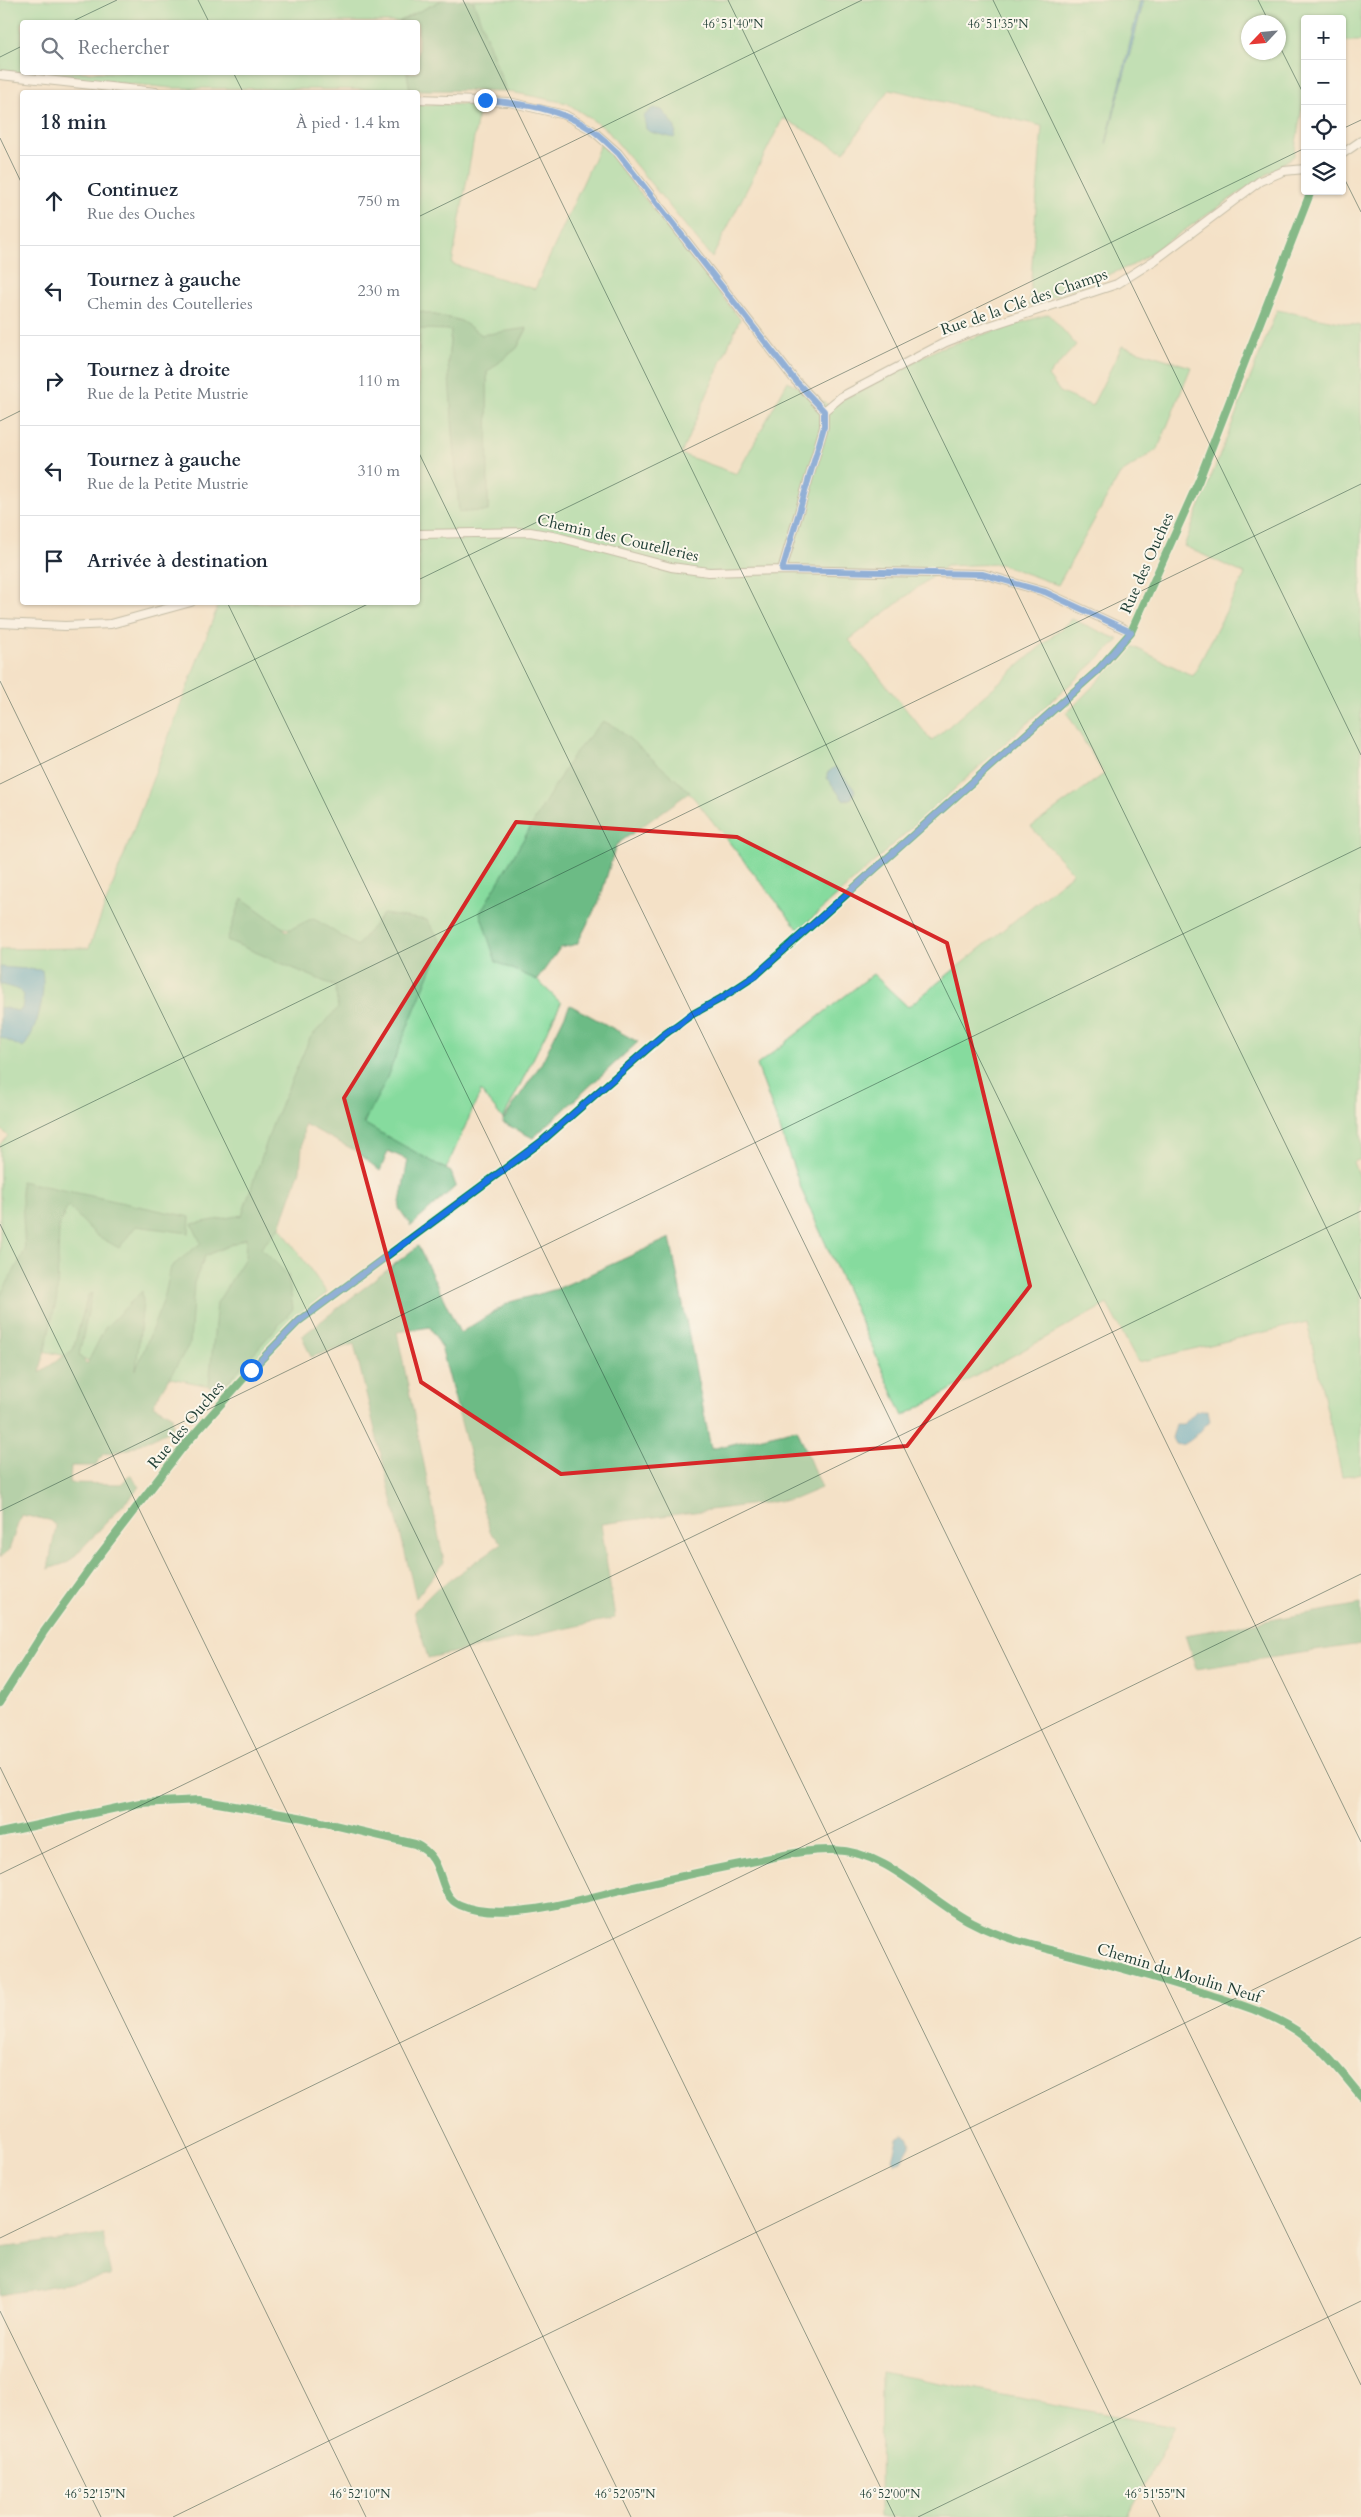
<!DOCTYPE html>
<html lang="fr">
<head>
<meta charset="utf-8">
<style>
  body { margin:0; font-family:Cardo,serif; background:#f2f2f3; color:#1f2937 }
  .controls { position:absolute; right:15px; top:15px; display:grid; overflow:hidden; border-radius:5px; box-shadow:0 1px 4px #0004 }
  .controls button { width:45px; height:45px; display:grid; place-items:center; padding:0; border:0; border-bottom:1px solid #e0e1e3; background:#fff; color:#1f2937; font:25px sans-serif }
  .compass { position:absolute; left:1241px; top:15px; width:45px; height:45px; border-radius:50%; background:#fff; box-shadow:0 1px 4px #0004; rotate:244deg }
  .stop { position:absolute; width:15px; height:15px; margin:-11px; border:4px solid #1a73e8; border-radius:50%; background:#fff }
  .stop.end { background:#1a73e8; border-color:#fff; box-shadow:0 1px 5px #0008 }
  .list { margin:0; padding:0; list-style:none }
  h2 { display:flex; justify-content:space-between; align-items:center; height:65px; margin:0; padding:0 20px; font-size:21px }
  h2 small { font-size:16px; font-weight:400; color:#747a83 }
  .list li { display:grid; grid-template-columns:32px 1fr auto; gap:15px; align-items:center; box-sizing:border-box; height:90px; padding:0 20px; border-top:1px solid #e0e1e3 }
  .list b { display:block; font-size:19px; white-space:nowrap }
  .list p { margin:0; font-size:16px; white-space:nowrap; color:#747a83 }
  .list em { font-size:16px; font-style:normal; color:#747a83 }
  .icon { flex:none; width:28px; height:28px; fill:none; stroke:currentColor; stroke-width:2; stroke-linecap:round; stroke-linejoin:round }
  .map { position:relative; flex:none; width:1361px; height:2517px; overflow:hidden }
  .search { position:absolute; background:#fff; box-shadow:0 1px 4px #0004; left:20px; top:20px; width:400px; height:55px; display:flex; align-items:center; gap:12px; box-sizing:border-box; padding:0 18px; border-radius:5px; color:#747a83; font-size:19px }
  .panel { position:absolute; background:#fff; box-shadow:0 1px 4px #0004; left:20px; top:90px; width:400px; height:515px; border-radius:5px }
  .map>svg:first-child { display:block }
  .green { fill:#86db9e; stroke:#528c69; fill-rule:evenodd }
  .forest { fill:#6cbb85; stroke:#467c5c }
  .water { fill:#4aa5c8; stroke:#34717e }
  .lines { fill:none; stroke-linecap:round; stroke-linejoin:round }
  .street-casing { stroke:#8a8f7e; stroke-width:10 }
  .street { stroke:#fff; stroke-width:8 }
  .cycleway-casing { stroke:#fbf7ec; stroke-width:11 }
  .cycleway { stroke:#00873e; stroke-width:8 }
  .route { stroke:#1a73e8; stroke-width:6 }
  .marked { fill:none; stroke:#d62828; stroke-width:4; stroke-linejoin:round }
  .ticks { fill:none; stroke:#1f3d34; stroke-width:1; stroke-opacity:0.45 }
  .labels { text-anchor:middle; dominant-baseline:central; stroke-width:4; stroke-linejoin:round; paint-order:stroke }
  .street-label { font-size:16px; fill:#1f3d34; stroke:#fbf7ec }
  .ticks-label { font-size:12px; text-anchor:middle; fill:#1f3d34; stroke:#fbf7ec; stroke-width:4; stroke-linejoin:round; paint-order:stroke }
</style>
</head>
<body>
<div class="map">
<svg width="1361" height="2517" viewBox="0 0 1361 2517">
  <rect width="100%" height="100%" fill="#fbf7ec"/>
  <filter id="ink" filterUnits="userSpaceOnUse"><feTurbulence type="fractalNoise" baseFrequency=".02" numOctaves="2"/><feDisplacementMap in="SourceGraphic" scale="10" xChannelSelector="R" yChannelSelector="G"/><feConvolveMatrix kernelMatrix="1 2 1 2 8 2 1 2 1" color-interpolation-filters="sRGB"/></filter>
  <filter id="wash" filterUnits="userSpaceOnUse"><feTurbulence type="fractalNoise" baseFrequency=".0096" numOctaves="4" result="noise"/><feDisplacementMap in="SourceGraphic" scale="20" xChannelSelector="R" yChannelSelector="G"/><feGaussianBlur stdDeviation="1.12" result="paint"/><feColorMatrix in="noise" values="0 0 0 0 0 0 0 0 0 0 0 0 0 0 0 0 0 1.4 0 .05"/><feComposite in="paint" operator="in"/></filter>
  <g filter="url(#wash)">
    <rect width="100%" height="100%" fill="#f4e1c7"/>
    <path class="green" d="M0 0H442L398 22H22V72H407L410 90 171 88 0 71Z
      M473 0H1361V41H1342V19H1305V88L1294 156 1133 265 1029 306 1042 126 890 89 844 152 783 118 712 258 606 129 567 103 506 91ZM1248 22H1278V52H1248Z
      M480 104 452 264 535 289 601 143 740 319 681 454 737 474 788 381 830 406 940 348 1049 314 1076 345 1048 376 1061 393 1092 406 1122 346 1191 367 1158 449 1120 474 1058 585 1000 564 946 566 849 640 932 741 1072 619 1119 640 799 930 693 797 603 722 499 958 537 980 561 1003 503 1119 481 1091 446 1169 362 1128 440 940 357 946 242 917 230 941 335 986 340 1006 243 1211 280 1227 327 1293 292 1322 222 1394 209 1386 0 1342V1144L8 1136 0 1128V949L89 948 219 603 418 602 419 329H451L448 363 459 512 488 511 487 372 517 348 527 329 482 335 461 321 418 311V105Z
      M1277 310 1361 326V1159L1353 1162 1361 1183V1474L1342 1476 1307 1322 1138 1362 1107 1304 903 1416 802 1191 757 1065 873 974 908 1007 1073 873 1031 827 1104 774 1067 713 1132 646 1193 676 1245 574 1184 546Z
      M881 2372 1174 2427 1128 2517H880Z"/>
    <path class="forest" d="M442 0H473L506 91 410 90 407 73 418 72V22H398Z
      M418 311 461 321 482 335 527 328 517 348 487 372 488 511 459 512 448 363 451 330 419 329 418 362Z
      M603 721 617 728 690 792 616 845 600 899 577 944 560 948 537 980 496 962 480 913 573 755Z
      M242 898 287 931 313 918 357 946 383 914 427 920 442 943 383 1087 363 1123 451 1172 456 1186 411 1226 399 1208 408 1160 388 1151 380 1171 356 1151 304 1124 300 1170 280 1227 261 1248 288 1275 293 1309 219 1392 209 1386 217 1303 245 1258 246 1238 205 1256 194 1283 190 1343 153 1405 172 1415 173 1429 127 1450 103 1454 95 1466H71L70 1483 121 1484 130 1475 140 1487 69 1562 48 1569 56 1526 49 1520 21 1515 9 1550 0 1558V1296L25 1251 21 1181 190 1217 189 1233 136 1226 119 1248 96 1235 68 1206 59 1225 57 1297 40 1372 73 1350 88 1295 92 1293 79 1355 87 1364 105 1328 142 1291 143 1302 136 1370 164 1299 171 1267 201 1243 192 1224 242 1215 273 1123 310 1038 338 1008 335 986 227 940Z
      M570 1005 638 1042 533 1138 502 1122 541 1064Z
      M670 1238 711 1449 797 1429 821 1488 795 1499 601 1524 615 1618 428 1658 414 1611 434 1591 502 1543 490 1532 441 1346 430 1327 397 1332 444 1562 416 1598 354 1344 311 1357 302 1336 418 1246 460 1333 510 1302 557 1289Z
      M1361 1604V1644L1196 1669 1185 1635Z
      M103 2234 111 2276 0 2295V2248Z"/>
    <path class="water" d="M1140 0H1144L1106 144Z
      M653 108 662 110C668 118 680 127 674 138L650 132 646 129 644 116Z
      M835 767 855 790 852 798 844 801 827 778V773Z
      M0 967 42 970C46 994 38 1029 23 1048L0 1037V1007L18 1011 22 1009 24 995 19 990 0 984Z
      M1208 1410 1210 1421C1201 1429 1188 1449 1175 1444L1172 1438 1176 1424H1184L1196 1411Z
      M904 2135 909 2138 911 2144 901 2161 895 2163 892 2159 897 2139Z"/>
  </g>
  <g filter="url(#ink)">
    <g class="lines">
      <g class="street-casing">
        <path id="street" d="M0 75 156 92
          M418 99 509 102 565 115 592 130 618 153 794 379 824 411V427L782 570
          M1342 154 1361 141
          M824 411 841 397 946 342 971 332 1117 284 1155 260 1260 181 1284 171 1305 169
          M418 534 530 532 558 537 671 567 709 572 782 570 983 574 1045 592 1131 632
          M0 623 65 626 111 624 191 602
          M0 1701 43 1633 95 1561 183 1447 251 1370 299 1321 541 1142 661 1037 691 1015 720 999 755 976 1097 671 1131 632 1199 480 1311 191
          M0 1833 140 1803 200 1800 304 1818 415 1844C448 1859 435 1894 460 1905 500 1923 575 1901 616 1891 664 1880 712 1869 761 1860 785 1855 809 1849 834 1850 890 1852 927 1900 973 1923 1005 1940 1043 1948 1079 1957 1123 1968 1167 1981 1211 1995 1244 2006 1279 2016 1307 2038 1328 2054 1344 2076 1361 2096"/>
      </g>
      <use href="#street" class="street"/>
      <g class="cycleway-casing">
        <path id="cycleway" d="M0 1701 43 1633 95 1561 183 1447 251 1370 299 1321 541 1142 661 1037 691 1015 720 999 755 976 1097 671 1131 632 1199 480 1311 191
          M0 1833 140 1803 200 1800 304 1818 415 1844C448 1859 435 1894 460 1905 500 1923 575 1901 616 1891 664 1880 712 1869 761 1860 785 1855 809 1849 834 1850 890 1852 927 1900 973 1923 1005 1940 1043 1948 1079 1957 1123 1968 1167 1981 1211 1995 1244 2006 1279 2016 1307 2038 1328 2054 1344 2076 1361 2096"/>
      </g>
      <use href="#cycleway" class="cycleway"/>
    </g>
  </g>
  <g class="lines" filter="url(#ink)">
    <path class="route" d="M251 1370 299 1321 541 1142 661 1037 691 1015 720 999 755 976 1097 671 1131 632 1045 592 982 574 782 570 824 427V411L794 379 618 153C609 145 601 136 592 130 562 109 521 103 485 100"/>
  </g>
  <path d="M0 0H1361V2517H0ZM516 822 737 837 947 943 1030 1286 907 1446 561 1474 421 1382 344 1098Z" fill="#f4e1c7" fill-opacity=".55" fill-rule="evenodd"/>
  <path class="marked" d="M516 822 737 837 947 943 1030 1286 907 1446 561 1474 421 1382 344 1098Z"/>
  <path class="ticks" d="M198 0 209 22M463 0 1361 1842M728 0 1361 1299M993 0 1361 755M1258 0 1269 22M71 22 117 0M1278 43 1305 97M0 57 22 46M233 72 243 92M1342 129 1361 120M0 138 22 184M1342 174 1361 212M418 217 862 0M0 421 22 410M418 451 1361 2385M418 580 1305 148M227 602 1160 2517M0 681 895 2517M0 784 372 602M0 1147 1361 484M0 1224 631 2517M0 1511 1361 847M0 1767 366 2517M0 1874 1361 1211M0 2238 1361 1574M0 2311 101 2517M173 2517 1361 1937M918 2517 1361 2301"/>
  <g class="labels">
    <g class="street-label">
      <text transform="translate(1024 302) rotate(-19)">Rue de la Clé des Champs</text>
      <text transform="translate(618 538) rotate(13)">Chemin des Coutelleries</text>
      <text transform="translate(1147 563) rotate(-66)">Rue des Ouches</text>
      <text transform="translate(186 1425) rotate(-50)">Rue des Ouches</text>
      <text transform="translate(1179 1973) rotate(17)">Chemin du Moulin Neuf</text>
    </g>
  </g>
  <g class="ticks-label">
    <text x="733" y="28">46°51'40"N</text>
    <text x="998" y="28">46°51'35"N</text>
    <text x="95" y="2498">46°52'15"N</text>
    <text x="360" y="2498">46°52'10"N</text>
    <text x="625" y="2498">46°52'05"N</text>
    <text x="890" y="2498">46°52'00"N</text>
    <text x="1155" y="2498">46°51'55"N</text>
  </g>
</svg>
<div class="controls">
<button>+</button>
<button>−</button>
<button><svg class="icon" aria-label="locate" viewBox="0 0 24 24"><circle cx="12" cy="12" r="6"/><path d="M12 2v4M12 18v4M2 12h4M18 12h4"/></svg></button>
<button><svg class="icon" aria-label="layers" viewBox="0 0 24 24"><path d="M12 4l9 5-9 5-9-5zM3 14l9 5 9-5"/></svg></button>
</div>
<svg class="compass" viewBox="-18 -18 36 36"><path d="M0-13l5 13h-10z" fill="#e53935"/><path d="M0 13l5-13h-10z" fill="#747a83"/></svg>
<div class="stop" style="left:251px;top:1370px"></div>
<div class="stop end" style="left:485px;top:100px"></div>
<div class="search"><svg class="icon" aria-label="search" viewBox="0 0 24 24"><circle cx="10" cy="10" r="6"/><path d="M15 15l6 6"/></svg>Rechercher</div>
<section class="panel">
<h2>18 min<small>À pied · 1.4 km</small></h2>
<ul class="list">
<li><svg class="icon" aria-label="ahead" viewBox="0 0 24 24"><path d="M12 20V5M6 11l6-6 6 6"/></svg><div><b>Continuez</b><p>Rue des Ouches</p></div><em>750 m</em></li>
<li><svg class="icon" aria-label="left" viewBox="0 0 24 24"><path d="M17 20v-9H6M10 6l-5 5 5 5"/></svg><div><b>Tournez à gauche</b><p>Chemin des Coutelleries</p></div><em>230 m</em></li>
<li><svg class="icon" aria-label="right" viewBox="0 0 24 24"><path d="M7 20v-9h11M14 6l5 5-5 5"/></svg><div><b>Tournez à droite</b><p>Rue de la Petite Mustrie</p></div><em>110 m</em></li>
<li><svg class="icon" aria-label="left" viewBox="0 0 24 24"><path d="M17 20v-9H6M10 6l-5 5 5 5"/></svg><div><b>Tournez à gauche</b><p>Rue de la Petite Mustrie</p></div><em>310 m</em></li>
<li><svg class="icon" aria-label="arrive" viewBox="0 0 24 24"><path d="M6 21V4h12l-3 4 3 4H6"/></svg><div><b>Arrivée à destination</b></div></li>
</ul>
</section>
</div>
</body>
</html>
